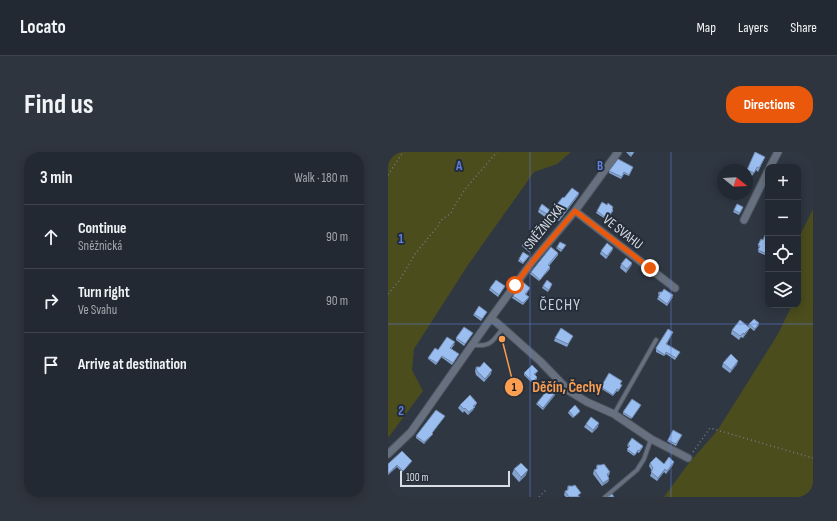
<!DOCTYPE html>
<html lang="en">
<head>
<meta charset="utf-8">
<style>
  body { margin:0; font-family:"Sofia Sans Condensed",sans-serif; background:#2f353e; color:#f1f3f6 }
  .controls { position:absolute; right:12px; top:12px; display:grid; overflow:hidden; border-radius:8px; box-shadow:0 2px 10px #0003 }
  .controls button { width:36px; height:36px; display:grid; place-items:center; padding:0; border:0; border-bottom:1px solid #40454d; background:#232932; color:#f1f3f6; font:20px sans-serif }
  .compass { position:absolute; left:329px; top:12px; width:36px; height:36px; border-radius:50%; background:#232932; box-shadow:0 2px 10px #0003; rotate:108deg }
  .scale { position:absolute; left:12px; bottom:10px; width:110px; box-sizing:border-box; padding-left:4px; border:2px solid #d9dee6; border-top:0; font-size:11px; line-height:14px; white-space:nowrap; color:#d9dee6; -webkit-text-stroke:3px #252d39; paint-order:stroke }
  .stop { position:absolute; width:12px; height:12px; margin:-9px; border:3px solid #ea580c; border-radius:50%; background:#fff }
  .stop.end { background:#ea580c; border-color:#fff; box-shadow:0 1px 4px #0008 }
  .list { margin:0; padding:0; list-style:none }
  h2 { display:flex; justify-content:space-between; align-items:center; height:52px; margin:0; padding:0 16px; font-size:17px }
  h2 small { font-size:13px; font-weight:400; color:#a3a6ac }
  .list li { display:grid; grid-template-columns:26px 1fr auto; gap:12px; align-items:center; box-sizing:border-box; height:64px; padding:0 16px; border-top:1px solid #40454d }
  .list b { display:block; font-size:15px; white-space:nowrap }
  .list p { margin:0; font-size:13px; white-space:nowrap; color:#a3a6ac }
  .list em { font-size:13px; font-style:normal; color:#a3a6ac }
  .icon { flex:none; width:22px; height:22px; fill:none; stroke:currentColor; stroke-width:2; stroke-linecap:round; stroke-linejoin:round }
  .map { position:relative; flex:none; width:425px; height:345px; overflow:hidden; border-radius:16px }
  header { display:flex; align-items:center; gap:24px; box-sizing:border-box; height:56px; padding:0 20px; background:#232932; border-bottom:1px solid #40454d }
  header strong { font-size:19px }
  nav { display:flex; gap:22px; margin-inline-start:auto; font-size:14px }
  .intro { display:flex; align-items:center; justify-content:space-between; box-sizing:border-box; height:96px; padding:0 24px }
  h1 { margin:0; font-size:28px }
  .button { padding:10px 18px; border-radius:16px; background:#ea580c; color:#fff; font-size:14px; font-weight:700 }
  main { display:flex; gap:24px; padding:0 24px }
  aside { flex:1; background:#232932; border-radius:16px; box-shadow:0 2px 10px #0003 }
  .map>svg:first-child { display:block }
  .green { fill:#4b4d1d }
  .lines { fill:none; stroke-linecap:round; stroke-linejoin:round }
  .lane-casing { stroke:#4d545f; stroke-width:5.5 }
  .street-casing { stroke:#4d545f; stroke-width:9 }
  .path { stroke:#757b86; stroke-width:1.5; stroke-dasharray:1 3; stroke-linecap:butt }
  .lane { stroke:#67707e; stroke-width:3.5 }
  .street { stroke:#67707e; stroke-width:7 }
  .wall { fill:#85a3cf }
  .shaded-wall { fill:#6c85a9 }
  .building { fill:#9bbef1; stroke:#6c85a9 }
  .route { stroke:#ea580c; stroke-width:5 }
  .grid { fill:none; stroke:#5f80dd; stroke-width:1; stroke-opacity:0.55 }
  .labels { text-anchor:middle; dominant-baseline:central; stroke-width:4; stroke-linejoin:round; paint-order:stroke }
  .street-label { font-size:14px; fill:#d9dee6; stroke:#252d39 }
  .quarter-label { font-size:16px; letter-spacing:1px; fill:#c6d1e0; stroke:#252d39 }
  .grid-label { font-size:13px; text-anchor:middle; font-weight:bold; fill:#5f80dd; stroke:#252d39; stroke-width:4; stroke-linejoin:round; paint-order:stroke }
  .leader { fill:none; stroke:#fb9e51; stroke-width:1.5 }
  .callout-dot { fill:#fb9e51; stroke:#252d39; stroke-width:1.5 }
  .mark-label { font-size:12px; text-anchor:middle; font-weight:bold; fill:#111 }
  .callout-label { font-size:15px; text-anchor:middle; font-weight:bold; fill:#fb9e51; stroke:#252d39; stroke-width:4; stroke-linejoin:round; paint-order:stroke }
</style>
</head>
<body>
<header>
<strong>Locato</strong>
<nav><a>Map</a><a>Layers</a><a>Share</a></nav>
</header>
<div class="intro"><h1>Find us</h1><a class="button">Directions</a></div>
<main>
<aside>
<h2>3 min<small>Walk · 180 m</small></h2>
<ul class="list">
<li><svg class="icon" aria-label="ahead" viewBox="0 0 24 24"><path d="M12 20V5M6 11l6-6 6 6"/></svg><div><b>Continue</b><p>Sněžnická</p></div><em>90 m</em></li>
<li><svg class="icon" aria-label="right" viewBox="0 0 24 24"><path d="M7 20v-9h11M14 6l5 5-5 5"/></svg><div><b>Turn right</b><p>Ve Svahu</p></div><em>90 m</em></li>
<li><svg class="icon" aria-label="arrive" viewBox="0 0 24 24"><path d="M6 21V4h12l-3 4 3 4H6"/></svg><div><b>Arrive at destination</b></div></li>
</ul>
</aside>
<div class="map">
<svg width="425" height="345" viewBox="0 0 425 345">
  <rect width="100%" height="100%" fill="#2f3743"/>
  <path class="green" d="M0 0H183L169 12 146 20 80 113 26 197 24 218 35 239 0 286Z
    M425 57V345H276L300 312 329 279 390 182 404 153H410V87Z"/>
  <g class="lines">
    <g class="lane-casing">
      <path id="lane" d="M85 193C103 195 105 189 115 176
        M226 262 268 188
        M217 345 249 318 256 307 263 287"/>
    </g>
    <g class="street-casing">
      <path id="street" d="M382 15 390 0
        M187 59 287 136
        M356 68 380 19
        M103 166 115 176 152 209 181 239 199 250 226 262 263 287 300 306
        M0 302 23 280 103 166 144 110 187 59 230 0"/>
    </g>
    <path class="path" d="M0 23 15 0
      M0 142 11 129 27 102 50 74 52 69 63 61 65 56 78 36 109 0
      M305 300 322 276 425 306
      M151 345 159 337"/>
    <use href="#lane" class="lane"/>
    <use href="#street" class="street"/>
  </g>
  <path class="wall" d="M238 0H246L243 5Z
    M367 0 377 5 370 20 368 18 364 24 359 21V18Z
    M245 15 241 24 236 22 233 27 221 21V19Z
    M191 41 190 44 171 69 168 67 157 81 150 75 151 72 157 65 150 60 151 57 163 59 176 46Z
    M349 52 355 55 351 63 345 60Z
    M224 56 225 58V59L219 68 208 61 209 59Z
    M373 87 380 101 379 104 370 100 372 95H370Z
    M148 90 147 94 141 100 134 94 135 91Z
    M178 93 173 100 168 96 169 95Z
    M225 96 224 99 218 107 212 102 213 99Z
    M170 101V103L161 114 162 117 151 129 142 122 143 120Z
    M141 104 135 112 130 109 131 107Z
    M244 111 243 114 238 121 232 116 233 112Z
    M164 132 160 140 154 136 155 134Z
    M117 134 110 145 101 138 102 136Z
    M142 136 138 143 141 145 140 147 135 153 124 146 125 144Z
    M271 140 285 145 279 154 269 147 271 144 270 141Z
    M99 160 93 169 85 163 86 162Z
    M361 172 371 173 366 179 360 174Z
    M344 178 360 179 355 186 353 185 351 188 343 182Z
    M285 180 279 192 292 200 287 208 278 202 276 204 268 200V196Z
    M84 182 76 194 68 188V186Z
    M185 184 179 195 166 189 167 186Z
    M67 192 63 197 71 202 64 213 53 205 48 213 40 207V206L50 198Z
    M335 211 349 212 342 221 334 215Z
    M88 215 103 222 96 230 88 223 87 219Z
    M150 219 149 220 147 223 149 225V227L144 231 136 223V221Z
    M233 232V234L230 240 229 239 225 244 212 236 213 235Z
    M167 243 155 258 148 252 149 251Z
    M89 251 85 258 80 263 76 259 75 261 70 256 72 253Z
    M252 255 243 267 235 262V260Z
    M181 259H192L191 261 185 266 180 261Z
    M57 264 44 281 45 282 44 283 36 292 28 286V284Z
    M198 272 210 275 204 281 196 275Z
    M293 285 288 294 279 289 280 288Z
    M240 292 255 295 251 301 249 300 246 304 239 299 241 295 239 294Z
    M24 309 23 310 14 320 9 315 0 323V312Z
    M262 311 276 312 285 313 278 322 276 320 269 329 262 324 264 319 261 314Z
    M209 313 222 320 221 323 220 324 221 327 220 330 214 334 205 322 206 318 208 317Z
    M126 317 138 323 131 330 124 322Z
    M180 334 192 345H178L176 343 177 339 179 338Z"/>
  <path class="shaded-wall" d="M191 41 190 44 171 69 172 66Z
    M169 64 168 67 157 81 158 78Z
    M148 90 147 94 141 100 143 97Z
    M225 96 224 99 218 107 219 104Z
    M244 111 243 114 238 121 239 117Z
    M362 176 360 179 355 186 356 182Z
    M350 209 349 212 342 221 343 218Z
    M104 218 103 222 96 230 97 227Z
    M167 241V243L155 258V256Z
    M87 255 85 258 80 263 81 260Z
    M211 271 210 275 204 281 205 278Z
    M45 282 44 283 36 292V290Z
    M286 310 285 313 278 322 279 319Z
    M9 313V315L0 323V322Z
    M277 317 276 320 269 329 270 326Z
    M140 318 138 323 131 330 133 325Z
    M221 327 220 330 214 334 215 331Z"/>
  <path class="building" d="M240 0H246L244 3Z
    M367 0 377 5 371 16 369 15 366 21 359 18Z
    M230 7 245 15 241 23 236 20 234 25 221 19Z
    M184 36 191 41 172 66 169 64 158 78 151 72 159 62 151 57 154 52 163 59 175 45 176 46Z
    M214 50 219 53 220 51 225 55 224 57 225 58 219 67 209 59Z
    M349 52 355 55 352 61 346 58Z
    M377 83 380 85V101L379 102 370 98 372 94 370 93 373 87 375 88Z
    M140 85 148 90 143 97 135 91Z
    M172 90 178 93 174 98 169 95Z
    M219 91 225 96 219 104 213 99Z
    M163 95 170 101 160 113 162 115 152 128 143 120Z
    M135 100 141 104 135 111 131 107Z
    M238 106 244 111 239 117 233 112Z
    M108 128 117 134 111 143 102 136Z
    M159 128 164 132 161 138 155 134Z
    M135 130 142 136 137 142 141 145 135 151 125 144Z
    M276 137 285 143 279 152 270 145 272 142 271 140H274Z
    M91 154 99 160 94 167 86 162Z
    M366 167 371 171 367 177 361 172Z
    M352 168 362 176 356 182 355 181 352 184 344 178Z
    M76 175 85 181 77 192 68 186Z
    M173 176 185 184 180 192 167 186Z
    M280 177 285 180 278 192 292 200 288 206 278 200 277 203 269 198 268 196Z
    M59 185 67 190 62 196 71 202 65 211 54 204 49 211 40 206 47 196 50 198Z
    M343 202 350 209 343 218 335 211Z
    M96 210 104 218 97 227 89 219 88 215H92Z
    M144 213 150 219 146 222 149 225 145 230 136 221Z
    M221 221 234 229 232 232 234 233 231 238 229 237 225 243 213 235Z
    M161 236 167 241 155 256 149 251Z
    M82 243 89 251 85 254 87 255 81 260 77 256 76 257 72 253Z
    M244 247 253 253 244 266 235 260Z
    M187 253 192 259 186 265 181 259Z
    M48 258 57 264 44 281 45 282 36 290 28 284Z
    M203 265 211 271 205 278 198 272Z
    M285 278 294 283 288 292 280 288Z
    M244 286 255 294 251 299 250 298 247 303 239 297 242 294 240 292Z
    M14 299 24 309 15 319 9 313 0 322V312Z
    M268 305 276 312 281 305 286 310 279 319 277 317 270 326 263 320 265 316 262 311Z
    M133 311 140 318 133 325 126 317Z
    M216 312 222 320 219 322 221 327 215 331 206 318 209 317V313H213Z
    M187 333 193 341 190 343 191 345H181L177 339 180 338V334H185Z
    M224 342 226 345H220Z"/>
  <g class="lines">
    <path class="route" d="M127 133 144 110 187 59 262 116"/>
  </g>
  <path class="grid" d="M142 0V345M283 0V345M0 172H425"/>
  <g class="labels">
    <g class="street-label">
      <text transform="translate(156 75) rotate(-50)">SNĚŽNICKÁ</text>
      <text transform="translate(235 80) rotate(38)">VE SVAHU</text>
    </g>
    <g class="quarter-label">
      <text x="172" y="153">ČECHY</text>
    </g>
  </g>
  <g class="grid-label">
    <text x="71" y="18">A</text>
    <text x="212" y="18">B</text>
    <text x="13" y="91">1</text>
    <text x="13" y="263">2</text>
  </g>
  <path class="leader" d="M114 187L126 235"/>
  <g class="callout-dot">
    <circle cx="114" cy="187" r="4"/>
    <circle cx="126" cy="235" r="10"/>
  </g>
  <g class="mark-label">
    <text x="126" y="239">1</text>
  </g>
  <g class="callout-label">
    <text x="179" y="240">Děčín, Čechy</text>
  </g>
</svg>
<div class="controls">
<button>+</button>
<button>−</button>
<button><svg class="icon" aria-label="locate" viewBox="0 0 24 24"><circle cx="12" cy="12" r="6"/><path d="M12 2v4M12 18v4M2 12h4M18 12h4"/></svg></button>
<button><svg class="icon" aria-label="layers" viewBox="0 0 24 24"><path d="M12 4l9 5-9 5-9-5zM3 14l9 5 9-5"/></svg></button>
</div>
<svg class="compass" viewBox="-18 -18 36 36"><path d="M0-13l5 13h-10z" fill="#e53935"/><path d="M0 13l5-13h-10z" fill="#a3a6ac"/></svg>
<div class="scale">100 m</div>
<div class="stop" style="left:127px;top:133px"></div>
<div class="stop end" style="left:262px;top:116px"></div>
</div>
</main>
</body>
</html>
